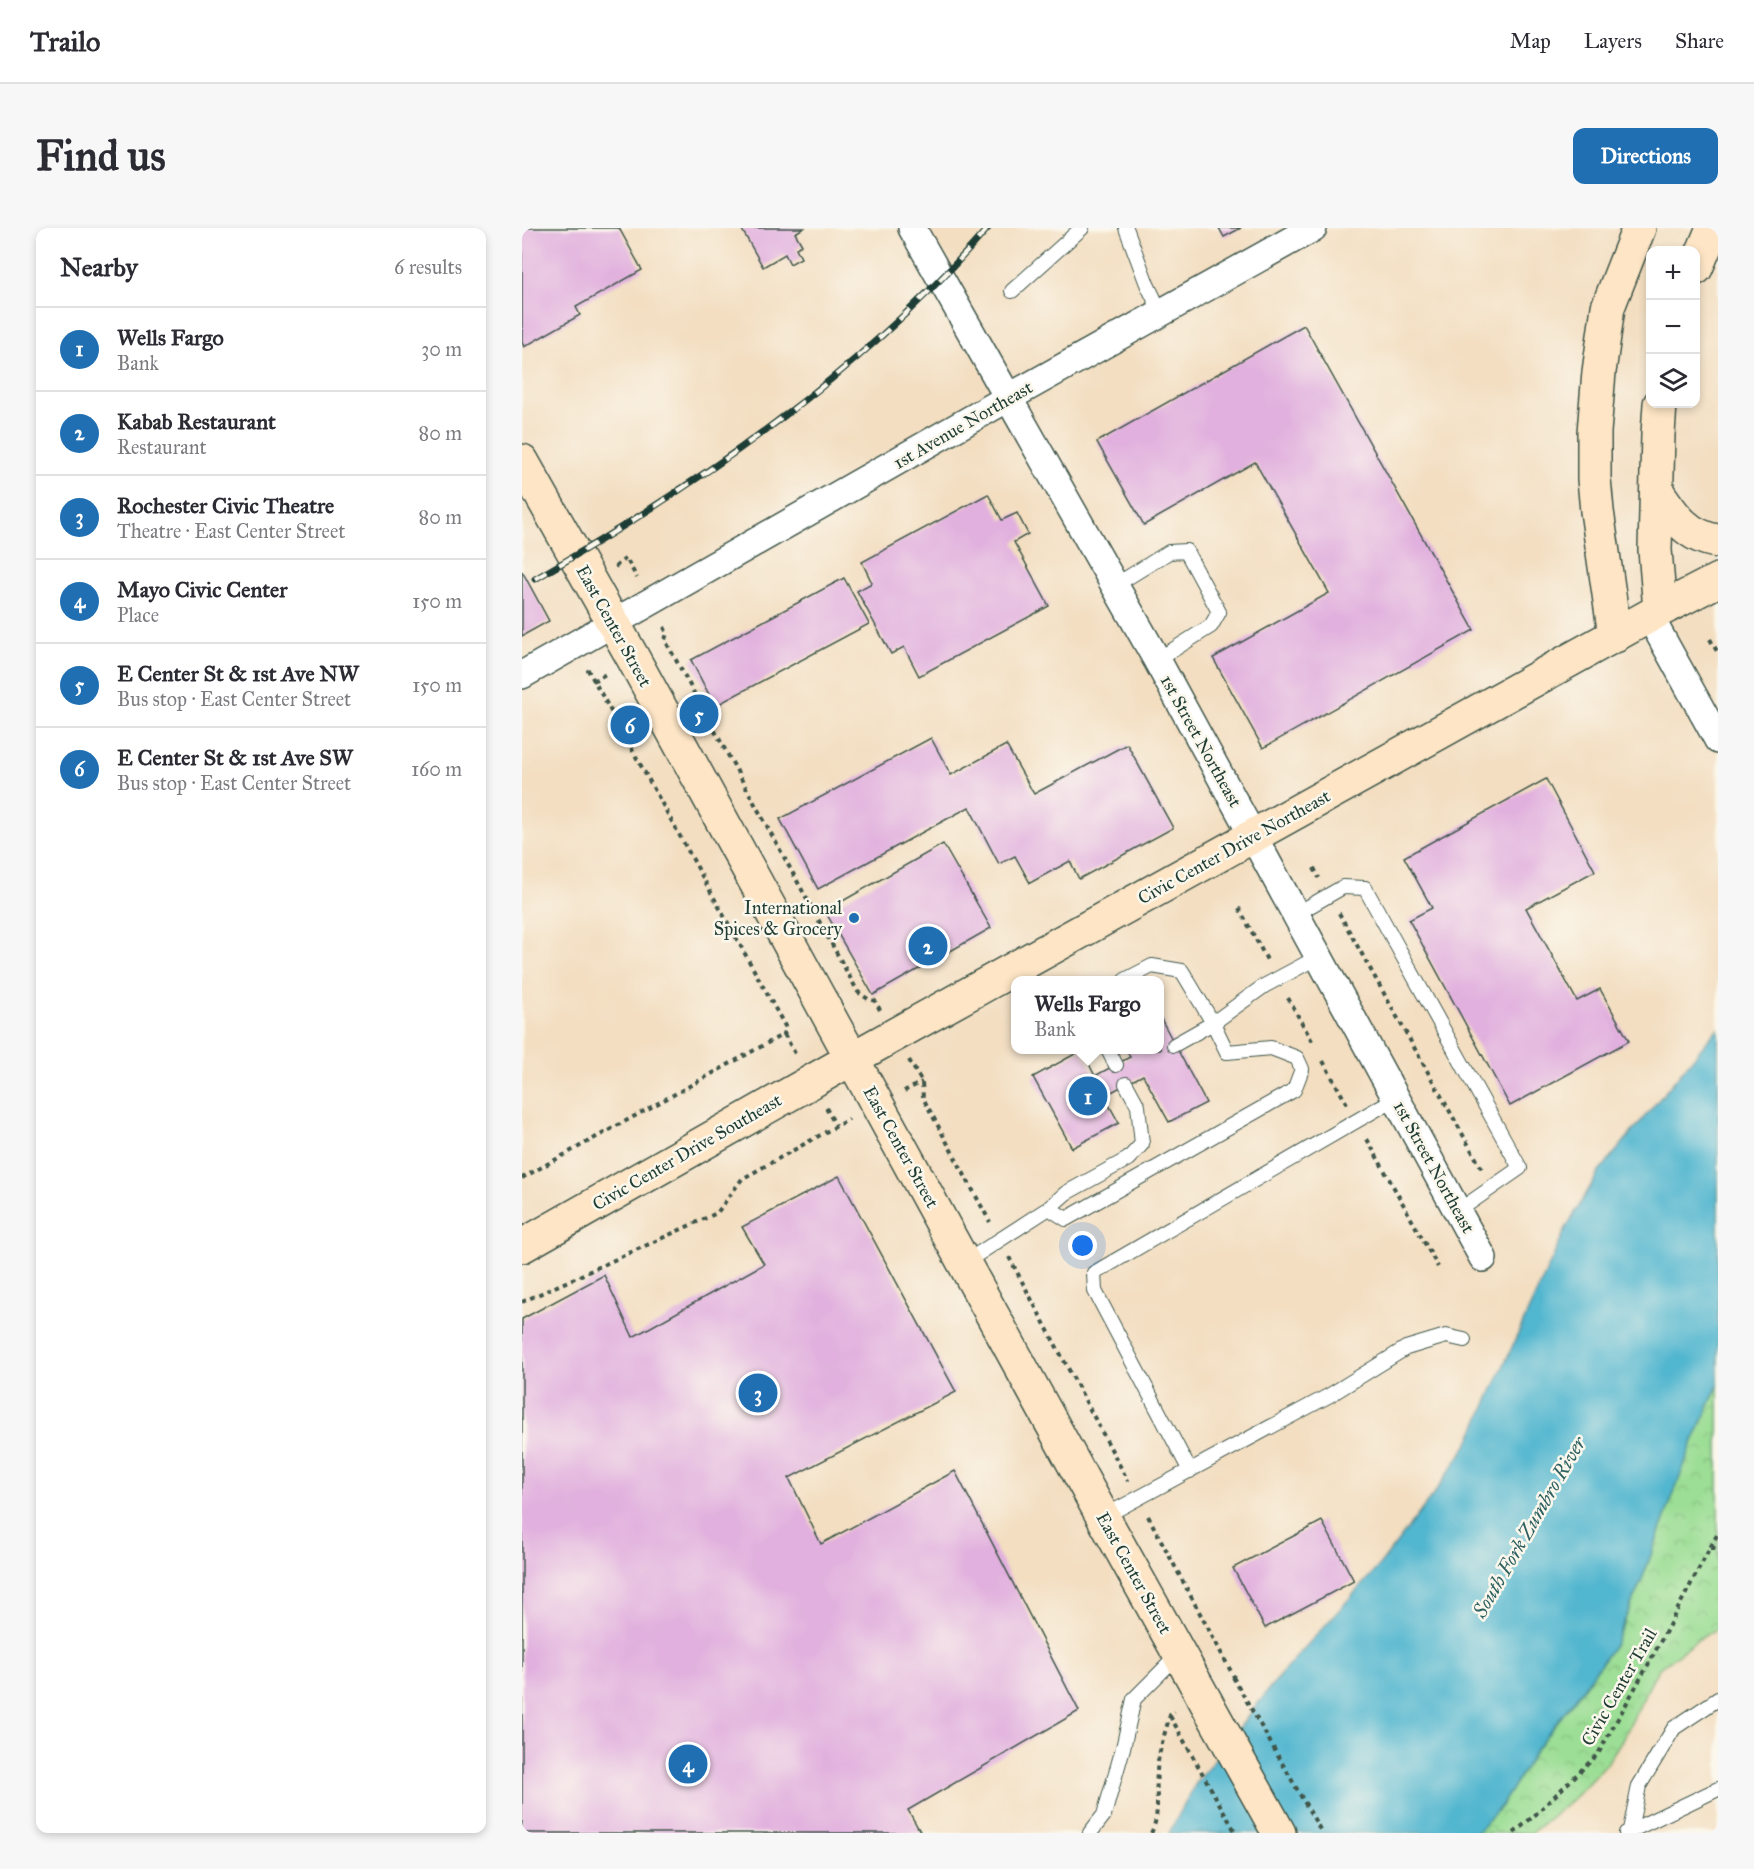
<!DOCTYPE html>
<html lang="en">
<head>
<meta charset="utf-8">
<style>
  body { margin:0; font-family:"IM FELL Great Primer",serif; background:#f7f7f7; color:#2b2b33 }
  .controls { position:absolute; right:18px; top:18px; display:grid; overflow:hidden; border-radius:12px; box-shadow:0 3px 9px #0003 }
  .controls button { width:54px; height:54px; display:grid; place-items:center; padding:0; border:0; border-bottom:2px solid #e1e1e2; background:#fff; color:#2b2b33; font:30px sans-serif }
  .you { position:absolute; left:561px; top:1018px; width:21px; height:21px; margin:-15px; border:4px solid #fff; border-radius:50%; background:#1a73e8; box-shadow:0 0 0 9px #1a73e833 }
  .badge { display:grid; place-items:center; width:39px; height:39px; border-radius:50%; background:#1f6fb2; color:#fff; font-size:20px; font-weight:700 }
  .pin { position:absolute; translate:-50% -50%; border:3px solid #fff; box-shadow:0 2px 6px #0006 }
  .popup { position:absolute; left:489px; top:748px; width:153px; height:78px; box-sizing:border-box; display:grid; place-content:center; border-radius:12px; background:#fff; filter:drop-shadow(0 2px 4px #0005); font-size:20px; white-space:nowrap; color:#7c7c81 }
  .popup b { font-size:22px; color:#2b2b33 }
  .popup::after { content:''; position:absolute; left:50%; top:100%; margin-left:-12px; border:12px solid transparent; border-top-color:#fff }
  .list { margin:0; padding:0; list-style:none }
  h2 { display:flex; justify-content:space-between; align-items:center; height:78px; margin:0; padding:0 24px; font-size:26px }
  h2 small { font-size:20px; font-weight:400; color:#7c7c81 }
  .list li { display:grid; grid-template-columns:39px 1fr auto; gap:18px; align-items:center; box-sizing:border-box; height:84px; padding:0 24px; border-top:2px solid #e1e1e2 }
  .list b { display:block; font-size:22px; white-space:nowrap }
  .list p { margin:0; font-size:20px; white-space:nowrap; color:#7c7c81 }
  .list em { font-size:20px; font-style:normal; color:#7c7c81 }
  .icon { flex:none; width:33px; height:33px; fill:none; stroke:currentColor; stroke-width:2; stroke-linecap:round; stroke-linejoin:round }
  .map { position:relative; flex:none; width:1196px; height:1605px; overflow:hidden; border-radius:12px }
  header { display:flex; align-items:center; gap:36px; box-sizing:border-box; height:84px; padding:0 30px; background:#fff; border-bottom:2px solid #e1e1e2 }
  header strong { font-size:28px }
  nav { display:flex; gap:33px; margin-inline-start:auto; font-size:21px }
  .intro { display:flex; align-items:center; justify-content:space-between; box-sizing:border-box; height:144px; padding:0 36px }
  h1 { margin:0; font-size:42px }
  .button { padding:15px 27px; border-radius:12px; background:#1f6fb2; color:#fff; font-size:21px; font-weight:700 }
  main { display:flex; gap:36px; padding:0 36px }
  aside { flex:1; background:#fff; border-radius:12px; box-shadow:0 3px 9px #0003 }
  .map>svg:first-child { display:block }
  .park { fill:url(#park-crowns); stroke:#5e8e64; stroke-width:1.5 }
  .water { fill:#51b6cf; stroke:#387a82; stroke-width:1.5 }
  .building { fill:#e1b0de }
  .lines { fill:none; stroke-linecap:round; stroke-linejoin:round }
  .lane-casing { stroke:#3f5549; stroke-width:16 }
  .street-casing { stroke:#3f5549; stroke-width:30 }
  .secondary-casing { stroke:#3f5549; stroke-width:36 }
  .path { stroke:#3f5549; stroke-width:4; stroke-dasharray:4.5 4.5; stroke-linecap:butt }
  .lane { stroke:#fff; stroke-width:14 }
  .street { stroke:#fff; stroke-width:27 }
  .secondary { stroke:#fde5c5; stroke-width:33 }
  .rail-casing { stroke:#1f3d34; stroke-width:7 }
  .rail { stroke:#fbf7ec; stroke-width:4.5; stroke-dasharray:14; stroke-linecap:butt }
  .poi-dot { fill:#1f6fb2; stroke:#fbf7ec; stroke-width:2 }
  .labels { text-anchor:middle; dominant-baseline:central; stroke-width:5; stroke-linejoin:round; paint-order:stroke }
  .street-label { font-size:18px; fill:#1f3d34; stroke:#fbf7ec }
  .poi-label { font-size:18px; fill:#1f3d34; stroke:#fbf7ec; text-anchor:end }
  .water-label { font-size:20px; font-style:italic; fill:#2e6162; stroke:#fbf7ec }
</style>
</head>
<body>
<header>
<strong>Trailo</strong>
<nav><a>Map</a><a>Layers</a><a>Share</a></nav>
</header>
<div class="intro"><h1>Find us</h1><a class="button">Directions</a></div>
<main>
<aside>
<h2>Nearby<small>6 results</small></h2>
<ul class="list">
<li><span class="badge">1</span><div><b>Wells Fargo</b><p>Bank</p></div><em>30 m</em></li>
<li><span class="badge">2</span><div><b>Kabab Restaurant</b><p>Restaurant</p></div><em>80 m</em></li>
<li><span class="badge">3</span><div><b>Rochester Civic Theatre</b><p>Theatre · East Center Street</p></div><em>80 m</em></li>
<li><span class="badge">4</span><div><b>Mayo Civic Center</b><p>Place</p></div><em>150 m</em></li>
<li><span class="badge">5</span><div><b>E Center St &amp; 1st Ave NW</b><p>Bus stop · East Center Street</p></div><em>150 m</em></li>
<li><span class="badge">6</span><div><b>E Center St &amp; 1st Ave SW</b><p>Bus stop · East Center Street</p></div><em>160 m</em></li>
</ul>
</aside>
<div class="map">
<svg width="1196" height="1605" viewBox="0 0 1196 1605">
  <defs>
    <pattern id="park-crowns" width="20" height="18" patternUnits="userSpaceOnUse" patternTransform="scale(1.5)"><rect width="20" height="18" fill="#9cde95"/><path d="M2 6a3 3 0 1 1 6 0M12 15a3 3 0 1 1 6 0" fill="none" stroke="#86bf81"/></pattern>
  </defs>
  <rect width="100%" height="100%" fill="#fbf7ec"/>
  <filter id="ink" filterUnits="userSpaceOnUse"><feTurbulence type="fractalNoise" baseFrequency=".0167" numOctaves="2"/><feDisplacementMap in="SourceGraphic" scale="12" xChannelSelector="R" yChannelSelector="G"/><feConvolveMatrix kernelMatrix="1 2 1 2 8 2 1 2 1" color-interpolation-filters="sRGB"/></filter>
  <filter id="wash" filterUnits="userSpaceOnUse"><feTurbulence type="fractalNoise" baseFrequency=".008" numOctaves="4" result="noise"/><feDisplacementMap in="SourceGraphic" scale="24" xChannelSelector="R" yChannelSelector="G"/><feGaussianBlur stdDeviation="1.35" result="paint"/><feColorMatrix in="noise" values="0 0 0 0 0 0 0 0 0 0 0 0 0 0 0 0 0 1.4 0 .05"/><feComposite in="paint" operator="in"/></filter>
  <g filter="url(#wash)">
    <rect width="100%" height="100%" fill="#f3dec1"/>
    <path class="park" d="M1196 1157V1400L1177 1411 1136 1441 1102 1509 1085 1535 1051 1571 1009 1605H954L979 1578 1015 1520 1059 1463 1092 1417 1119 1354 1170 1216Z"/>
    <path class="water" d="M1196 800V1157L1170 1216 1119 1354 1092 1417 1059 1463 1015 1520 979 1578 954 1605H647L673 1557 758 1447 857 1338 914 1263 946 1216 1045 998 1077 944Z"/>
    <g id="blocks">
      <path class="building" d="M0 0H97L120 42 54 79 58 87 2 119 0 114Z
        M219 0H282L273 5 280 17 274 20 279 30 268 36 263 26 241 39Z
        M697 0H719L702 9Z
        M782 97 952 402 741 520 691 430 807 365 733 234 622 297 575 214Z
        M466 266 480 292 495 285 506 306 492 314 527 378 397 448 382 419 369 426 335 363 350 355 340 334Z
        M0 343 27 393 0 408Z
        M322 350 347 396 193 478 169 432Z
        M409 510 429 547 484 517 512 566 605 516 651 600 557 651 548 633 508 655 493 628 477 636 447 579 296 661 258 591Z
        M1024 551 1073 643 1004 680 1055 773 1078 761 1107 813 988 878 887 692 910 680 882 629Z
        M421 616 469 700 351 767 303 683Z
        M638 789 684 875 647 894 621 847 582 868 597 895 550 920 511 849 560 822 573 848 608 829 604 822H638Z
        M317 948 434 1164 267 1250 299 1316 433 1243 557 1483 386 1582 399 1605H0V1091L82 1047 111 1109 242 1036 220 999Z
        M800 1293 832 1353 743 1400 711 1340Z"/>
    </g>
  </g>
  <g filter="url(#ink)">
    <use href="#blocks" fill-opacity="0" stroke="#3f5549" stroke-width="1.5"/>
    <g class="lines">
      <g class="lane-casing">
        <path id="lane" d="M604 0 625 56 639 85
          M490 63 560 0
          M592 358 647 324 664 323 697 384 689 398 635 432
          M774 686 821 659 843 660 998 940 936 983
          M603 752 630 738 660 743 691 795 652 817
          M586 822 594 837
          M527 980 544 991 772 862 780 841 775 830 749 820 705 824 691 795 742 758 798 728
          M442 1035 527 980 544 965 606 931 620 916 616 878 604 856
          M668 1243 573 1063 572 1045 874 870
          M581 1289 808 1167 884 1120 924 1108 942 1112
          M1108 1602 1117 1558 1152 1500 1196 1471
          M568 1605 582 1587 601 1520 612 1471 657 1426
          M1104 1605 1196 1561"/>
      </g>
      <g class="street-casing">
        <path id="street" d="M390 0 635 432 961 1030
          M1128 389 1196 512
          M0 447 486 170 791 0"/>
      </g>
      <g class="secondary-casing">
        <path id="secondary" d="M1174 40 1191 0
          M0 233 111 430 581 1289 757 1605
          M1135 263C1151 287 1165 309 1196 313
          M1138 382 1133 322 1136 206 1138 176
          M1093 408 1075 283 1072 251V204L1077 144 1086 79 1117 0
          M0 1018 331 830 1138 382 1196 352"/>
      </g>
      <path class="path" d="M93 339 104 330 115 350
        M142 399 145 405 143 412 336 764 346 771 353 773 358 782
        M1188 411 1196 425
        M71 453 84 446
        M792 640 797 650
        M717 680 745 732
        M817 685 960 941
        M766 770 790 813
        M262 806 275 829
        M387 832 400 854 401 870 468 994
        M801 833 825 876
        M382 863 400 854
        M304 880 314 898
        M845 911 916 1039
        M0 950 262 806 264 800 65 440
        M487 1029 606 1253
        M0 1074 195 985 220 951 327 891
        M626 1288 712 1449
        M1189 1320H1196
        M711 1449 800 1605
        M648 1488 714 1605
        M629 1605C639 1586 633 1564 635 1543 636 1525 643 1505 648 1487L653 1484
        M992 1605 1013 1587 1076 1526 1126 1437 1196 1305"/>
      <use href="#lane" class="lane"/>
      <use href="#street" class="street"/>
      <use href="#secondary" class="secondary"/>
      <g class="rail-casing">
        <path id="rail" d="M13 351C179 255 340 145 466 0"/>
      </g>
      <use href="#rail" class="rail"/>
    </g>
  </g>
  <circle class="poi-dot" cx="332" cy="690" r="6"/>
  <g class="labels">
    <g class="street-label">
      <text transform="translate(441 197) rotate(-30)">1st Avenue Northeast</text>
      <text transform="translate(92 398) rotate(61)">East Center Street</text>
      <text transform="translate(679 513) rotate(61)">1st Street Northeast</text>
      <text transform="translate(712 619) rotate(-29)">Civic Center Drive Northeast</text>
      <text transform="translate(379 919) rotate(61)">East Center Street</text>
      <text transform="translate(165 924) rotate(-30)">Civic Center Drive Southeast</text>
      <text transform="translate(912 939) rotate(61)">1st Street Northeast</text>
      <text transform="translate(612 1345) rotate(61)">East Center Street</text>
      <text transform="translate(1097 1459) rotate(-60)">Civic Center Trail</text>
    </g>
    <g class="poi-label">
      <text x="320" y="680">International<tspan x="320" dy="21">Spices &amp; Grocery</tspan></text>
    </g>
    <g class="water-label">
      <text transform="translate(1007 1299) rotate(-60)">South Fork Zumbro River</text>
    </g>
  </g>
</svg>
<div class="controls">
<button>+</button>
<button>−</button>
<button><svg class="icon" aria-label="layers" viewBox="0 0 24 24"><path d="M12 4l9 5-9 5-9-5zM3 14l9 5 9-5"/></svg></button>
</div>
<div class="you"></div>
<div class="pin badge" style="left:566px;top:868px">1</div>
<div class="popup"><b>Wells Fargo</b>Bank</div>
<div class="pin badge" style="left:406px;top:718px">2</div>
<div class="pin badge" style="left:236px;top:1165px">3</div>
<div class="pin badge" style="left:166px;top:1536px">4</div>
<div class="pin badge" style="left:177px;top:486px">5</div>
<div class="pin badge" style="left:108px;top:497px">6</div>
</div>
</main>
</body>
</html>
